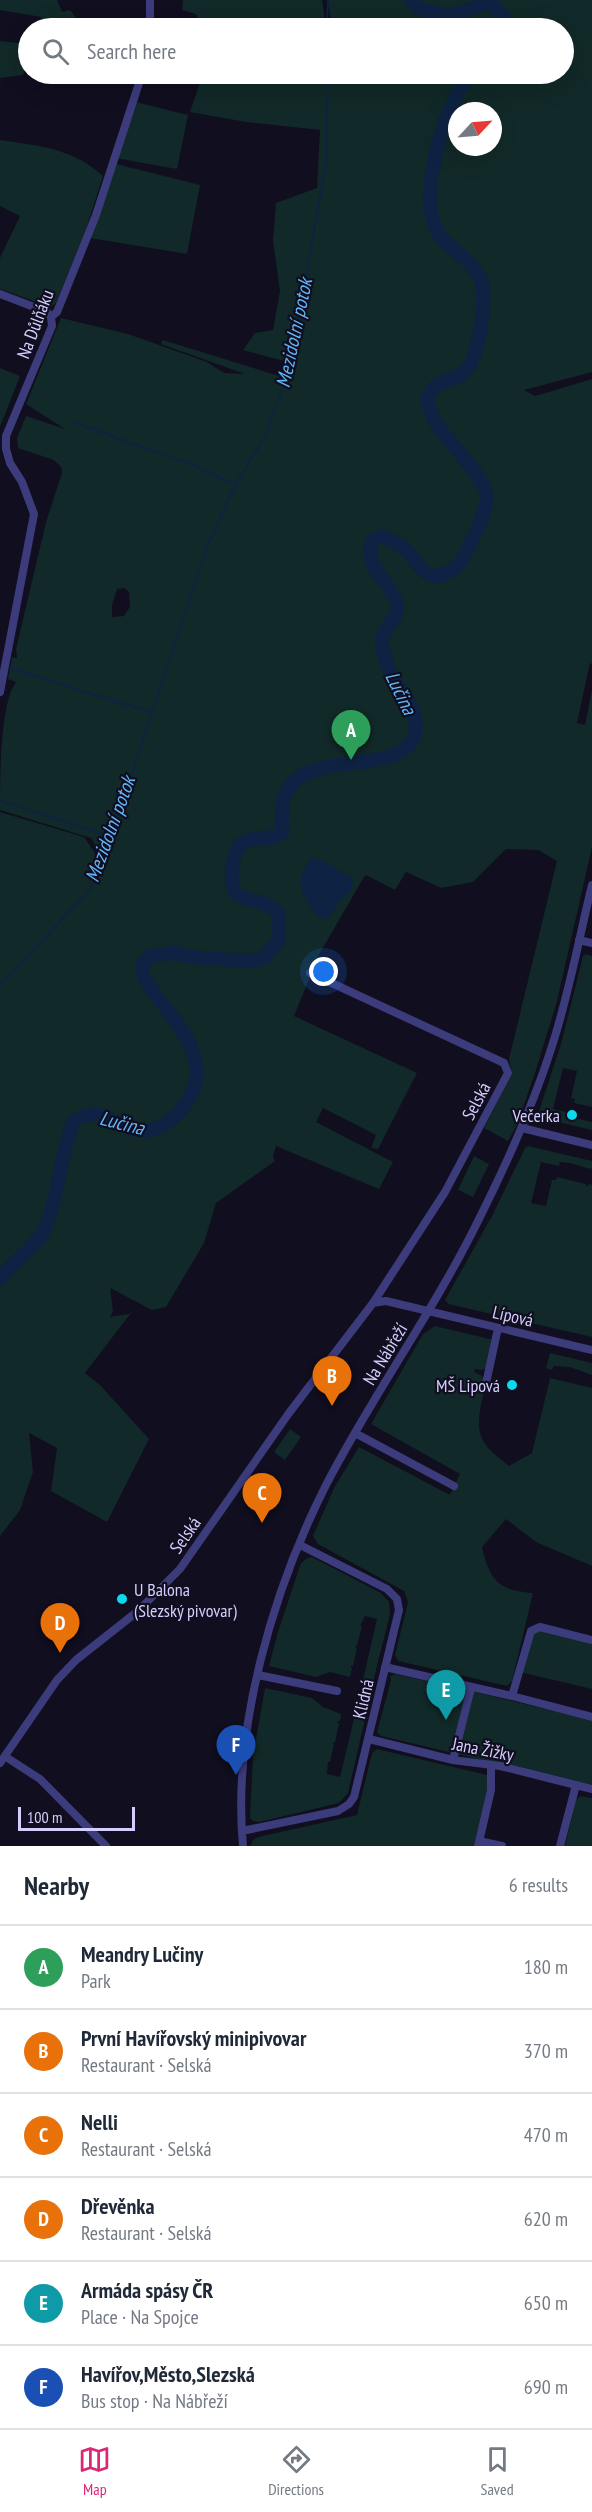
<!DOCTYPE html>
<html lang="en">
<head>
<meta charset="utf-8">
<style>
  body { margin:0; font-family:"PT Sans Narrow",sans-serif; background:#f6f6f7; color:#1f2937 }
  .compass { position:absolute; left:448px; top:102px; width:54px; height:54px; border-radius:50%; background:#fff; box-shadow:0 6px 24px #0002; rotate:64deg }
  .scale { position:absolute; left:18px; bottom:15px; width:117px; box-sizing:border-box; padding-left:6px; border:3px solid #d3cefd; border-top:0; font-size:16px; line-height:21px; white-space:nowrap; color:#d3cefd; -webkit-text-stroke:4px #100e1f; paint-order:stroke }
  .you { position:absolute; left:324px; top:972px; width:21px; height:21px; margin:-15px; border:4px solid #fff; border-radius:50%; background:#1a73e8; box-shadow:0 0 0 9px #1a73e833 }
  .badge { display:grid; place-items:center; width:39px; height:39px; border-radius:50%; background:#db2777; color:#fff; font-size:20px; font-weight:700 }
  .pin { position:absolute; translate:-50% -50px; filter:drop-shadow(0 2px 3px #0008) }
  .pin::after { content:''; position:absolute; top:32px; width:21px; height:18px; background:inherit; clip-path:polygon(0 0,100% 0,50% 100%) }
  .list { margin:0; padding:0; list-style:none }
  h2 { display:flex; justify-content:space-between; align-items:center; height:78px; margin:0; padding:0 24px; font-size:26px }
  h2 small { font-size:20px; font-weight:400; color:#747a83 }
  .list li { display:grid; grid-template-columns:39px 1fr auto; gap:18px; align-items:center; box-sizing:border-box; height:84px; padding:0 24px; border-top:2px solid #e0e1e3 }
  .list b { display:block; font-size:22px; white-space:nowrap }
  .list p { margin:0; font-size:20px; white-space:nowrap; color:#747a83 }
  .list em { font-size:20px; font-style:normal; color:#747a83 }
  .icon { flex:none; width:33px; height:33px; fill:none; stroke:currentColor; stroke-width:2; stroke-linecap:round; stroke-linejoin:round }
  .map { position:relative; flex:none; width:592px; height:1846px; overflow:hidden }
  .search { position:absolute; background:#fff; box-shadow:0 6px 24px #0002; left:18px; right:18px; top:18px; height:66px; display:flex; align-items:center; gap:15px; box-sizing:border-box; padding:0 21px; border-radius:33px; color:#747a83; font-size:22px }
  .sheet { height:582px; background:#fff }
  nav { display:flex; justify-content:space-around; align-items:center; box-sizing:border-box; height:84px; border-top:2px solid #e0e1e3; background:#fff; font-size:16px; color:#747a83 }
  nav a { display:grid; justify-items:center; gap:3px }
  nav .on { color:#db2777 }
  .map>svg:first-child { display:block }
  .green { fill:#112928; fill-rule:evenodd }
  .water { fill:#0e2343 }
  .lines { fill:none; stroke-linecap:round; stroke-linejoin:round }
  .stream { stroke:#0e2343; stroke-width:2 }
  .river { stroke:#0e2343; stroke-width:14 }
  .minor { stroke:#3c3b7c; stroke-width:8 }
  .poi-dot { fill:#0bdaec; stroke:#100e1f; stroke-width:2 }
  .labels { text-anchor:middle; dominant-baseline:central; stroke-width:4.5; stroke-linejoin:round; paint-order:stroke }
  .street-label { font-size:18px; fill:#d3cefd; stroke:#100e1f }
  .poi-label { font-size:18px; fill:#d3cefd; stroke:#100e1f; text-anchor:end }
  .water-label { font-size:20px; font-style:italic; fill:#61b5f8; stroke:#100e1f }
</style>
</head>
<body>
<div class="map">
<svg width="592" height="1846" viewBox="0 0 592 1846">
  <rect width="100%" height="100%" fill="#100e1f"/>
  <path class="green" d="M0 0H57L62 12 70 10 80 23 76 28H39L41 17 0 10Z
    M183 0H322L326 28H204L196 14 182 10Z
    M328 0H592V372L524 390 535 396 592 379V664L590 663 577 723 585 725 592 690V847L557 1001 536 1070 517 1125 508 1141 484 1128 512 1074 509 1059 557 861 538 850 506 849 473 882 441 888 406 872 395 890 366 875 364 877 310 970V977L294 1016 417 1073 378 1149 371 1148 376 1135 323 1108 316 1122 393 1162 379 1189 276 1146 273 1156 275 1161 216 1203 204 1243 166 1307 152 1310 110 1288 113 1311 110 1317 129 1314 134 1309 85 1373 101 1386 149 1439 107 1522 51 1491 57 1448 29 1433 33 1472 20 1510 0 1536V812L84 837 95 853V861L100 854 91 838 0 810C0 779 0 702 16 682L8 679 12 657 17 658 16 649 46 522 62 473 61 467 54 460 18 448 17 438 26 416 65 429 26 404 61 318 128 334 207 362 224 373 245 374 161 344 163 340 279 376 281 371 293 373 292 367 284 361 243 350 255 333 273 330 280 291 273 241 276 203 317 188 320 130 246 122 190 112 202 77 238 84 239 74H320V82L322 74H564V28H332ZM457 111H493V147H457ZM124 588 129 592 130 607 124 616 112 617V605L117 589Z
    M0 41 28 44V62L23 75 0 78Z
    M136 102 188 115 177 169 115 158Z
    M0 140C39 146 73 148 103 176L86 229 56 303 51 307 0 289V258L20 216 0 206Z
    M116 164 200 185 187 254 90 238Z
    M0 368 20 376 0 427Z
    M586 954 592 956V1107L574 1103 575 1099 571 1098 577 1071 563 1068 553 1109 571 1113V1117L592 1122V1130L541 1118 538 1114 561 1044 583 956Z
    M528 1146 592 1161V1168L590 1169 570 1163 560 1162 559 1166 541 1162 531 1203 546 1206 552 1180H556L557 1177 586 1184 587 1187 589 1184 592 1185V1337L448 1304 445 1300 493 1214 525 1148Z
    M474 1156 489 1164 473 1197 458 1190Z
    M435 1326 494 1340 487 1368 482 1370 475 1369 474 1372 482 1376C486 1386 483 1395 481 1405 474 1439 485 1447 509 1466L532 1453 550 1378 592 1388V1566L536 1542 506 1519 482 1547C490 1581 498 1590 533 1593L512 1681 507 1686 398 1661 395 1655 408 1602 404 1591 318 1544 313 1536 334 1488 359 1447 450 1495 460 1474 371 1424 423 1334Z
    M550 1353 592 1363V1375L570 1367 554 1366 552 1370 546 1368Z
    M290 1429 301 1437 285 1460 274 1452Z
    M312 1557 381 1593 389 1602 390 1614 373 1682 363 1680 377 1619 365 1616 360 1626 362 1627 357 1645 355 1647 357 1648 353 1666H350L352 1668 350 1677 330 1672 316 1677 269 1666 278 1632 301 1563 307 1558Z
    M544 1630 592 1642V1689L520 1672C525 1654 524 1633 544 1630Z
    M395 1674 461 1689 462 1692V1689L592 1720V1786L381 1736 377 1732 391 1680 390 1676Z
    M265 1688 312 1698 323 1707 341 1714 340 1721H337L339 1724 335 1742 332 1744H334L330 1762H328L327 1774 340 1777 355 1715 365 1719 348 1793 339 1803 259 1822 253 1821 250 1818 253 1756Z
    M377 1749 487 1775 489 1780 474 1846H250L253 1840 258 1837 357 1815 372 1753Z
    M580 1796 592 1798V1846H565L576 1800Z"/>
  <path class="water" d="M311 858 320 859 353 879 352 890 340 900 329 917 319 918C302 896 293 883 311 858Z"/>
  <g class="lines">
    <path class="stream" d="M327 28 328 0
      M73 422 190 464 235 484
      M12 669 151 712
      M0 801 111 836
      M0 986 91 888 103 861 207 547 236 484 264 438 289 372 327 157V74"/>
    <path class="river" d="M411 0C416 8 421 9 431 12 465 23 467 2 492 5L504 17 506 28
      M0 1279C13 1261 34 1250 44 1230 60 1195 59 1155 74 1121 78 1119 83 1116 87 1115 115 1110 130 1145 165 1124 177 1116 186 1106 192 1093 209 1056 176 1022 155 994 151 988 143 978 142 970 142 963 146 959 151 955L172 953 200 958 254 961 265 957 279 940V913C253 890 225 911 233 863 234 856 236 847 243 843 256 834 269 842 282 833 282 818 280 802 288 789 312 749 406 777 415 733 421 704 394 690 388 667 385 658 380 646 383 636 386 625 400 618 397 604 391 580 362 567 372 541L382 536C390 540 399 544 406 550 413 556 417 565 424 571 440 585 461 566 467 551 473 537 489 508 487 494 487 490 483 485 481 482 466 452 431 432 427 397 430 394 433 389 436 386 446 379 463 378 470 365 479 348 487 298 481 280 479 275 474 269 471 265 462 254 446 246 438 233 416 195 445 107 469 74"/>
    <path class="minor" d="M150 28V0
      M0 294 47 312 51 317
      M0 692 34 514 22 482 10 463 6 449V436L52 326 51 317 57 312 96 215 142 74
      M579 940 592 943
      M522 1128 592 1145
      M373 1303 386 1301 592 1350
      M485 1388 498 1328
      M355 1433 454 1486
      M385 1667 512 1696 592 1717
      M258 1675 337 1691
      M512 1696 531 1631 540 1627 592 1640
      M369 1739 453 1760 500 1766 592 1789
      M6 1757 40 1779 106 1846
      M453 1760 471 1688
      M0 1763 57 1680 76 1660 138 1611 180 1569 289 1413 373 1303 445 1192 508 1073 504 1063 310 973
      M242 1831 338 1811 349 1804 354 1797 399 1610 397 1599 387 1589 300 1545
      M479 1841 502 1846
      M243 1846C232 1728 273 1590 326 1485 373 1394 434 1311 479 1219 507 1163 533 1106 552 1046 569 994 579 938 592 885
      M478 1846 491 1790V1765
      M560 1846 576 1785"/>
  </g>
  <g class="poi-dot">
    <circle cx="572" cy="1115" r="6"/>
    <circle cx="512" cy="1385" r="6"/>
    <circle cx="122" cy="1599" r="6"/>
  </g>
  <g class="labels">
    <g class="street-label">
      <text transform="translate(35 324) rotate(-69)">Na Důlňáku</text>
      <text transform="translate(476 1101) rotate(-62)">Selská</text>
      <text transform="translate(513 1316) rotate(13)">Lípová</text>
      <text transform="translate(385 1354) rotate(-59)">Na Nábřeží</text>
      <text transform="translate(185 1535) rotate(-55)">Selská</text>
      <text transform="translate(363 1699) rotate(-77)">Klidná</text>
      <text transform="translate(483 1749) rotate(11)">Jana Žižky</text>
    </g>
    <g class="poi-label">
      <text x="560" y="1115">Večerka</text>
      <text x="500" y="1385">MŠ Lipová</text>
      <text x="134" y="1589" text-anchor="start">U Balona<tspan x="134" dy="21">(Slezský pivovar)</tspan></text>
    </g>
    <g class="water-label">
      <text transform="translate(294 333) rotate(-78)">Mezidolní potok</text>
      <text transform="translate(401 693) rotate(64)">Lučina</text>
      <text transform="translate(110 829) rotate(-70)">Mezidolní potok</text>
      <text transform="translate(122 1123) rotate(14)">Lučina</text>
    </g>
  </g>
</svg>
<svg class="compass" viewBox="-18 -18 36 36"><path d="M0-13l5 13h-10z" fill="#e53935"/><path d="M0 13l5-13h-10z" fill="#747a83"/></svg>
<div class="scale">100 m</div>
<div class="you"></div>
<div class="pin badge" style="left:351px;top:760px;background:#2e9e5b">A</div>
<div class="pin badge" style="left:332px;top:1406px;background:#e8710a">B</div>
<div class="pin badge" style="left:262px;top:1523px;background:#e8710a">C</div>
<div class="pin badge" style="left:60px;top:1653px;background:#e8710a">D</div>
<div class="pin badge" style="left:446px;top:1720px;background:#0f9aa8">E</div>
<div class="pin badge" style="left:236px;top:1775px;background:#1a4fb4">F</div>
<div class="search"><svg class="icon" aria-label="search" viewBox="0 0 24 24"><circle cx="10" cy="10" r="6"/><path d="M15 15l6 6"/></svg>Search here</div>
</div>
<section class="sheet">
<h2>Nearby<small>6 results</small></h2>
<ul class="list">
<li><span class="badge" style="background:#2e9e5b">A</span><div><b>Meandry Lučiny</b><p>Park</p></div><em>180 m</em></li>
<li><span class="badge" style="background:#e8710a">B</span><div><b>První Havířovský minipivovar</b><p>Restaurant · Selská</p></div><em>370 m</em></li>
<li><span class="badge" style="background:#e8710a">C</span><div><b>Nelli</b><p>Restaurant · Selská</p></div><em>470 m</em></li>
<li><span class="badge" style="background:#e8710a">D</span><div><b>Dřevěnka</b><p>Restaurant · Selská</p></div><em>620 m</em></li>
<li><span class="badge" style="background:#0f9aa8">E</span><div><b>Armáda spásy ČR</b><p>Place · Na Spojce</p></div><em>650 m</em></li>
<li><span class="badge" style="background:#1a4fb4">F</span><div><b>Havířov,Město,Slezská</b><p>Bus stop · Na Nábřeží</p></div><em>690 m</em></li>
</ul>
</section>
<nav>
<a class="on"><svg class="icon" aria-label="map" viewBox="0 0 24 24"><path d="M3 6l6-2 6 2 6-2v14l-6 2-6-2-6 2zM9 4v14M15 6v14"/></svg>Map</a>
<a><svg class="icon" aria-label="directions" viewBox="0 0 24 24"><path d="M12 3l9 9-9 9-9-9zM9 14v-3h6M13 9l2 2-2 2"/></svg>Directions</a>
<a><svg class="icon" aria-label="saved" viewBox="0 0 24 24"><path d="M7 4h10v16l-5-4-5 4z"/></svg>Saved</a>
</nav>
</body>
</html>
